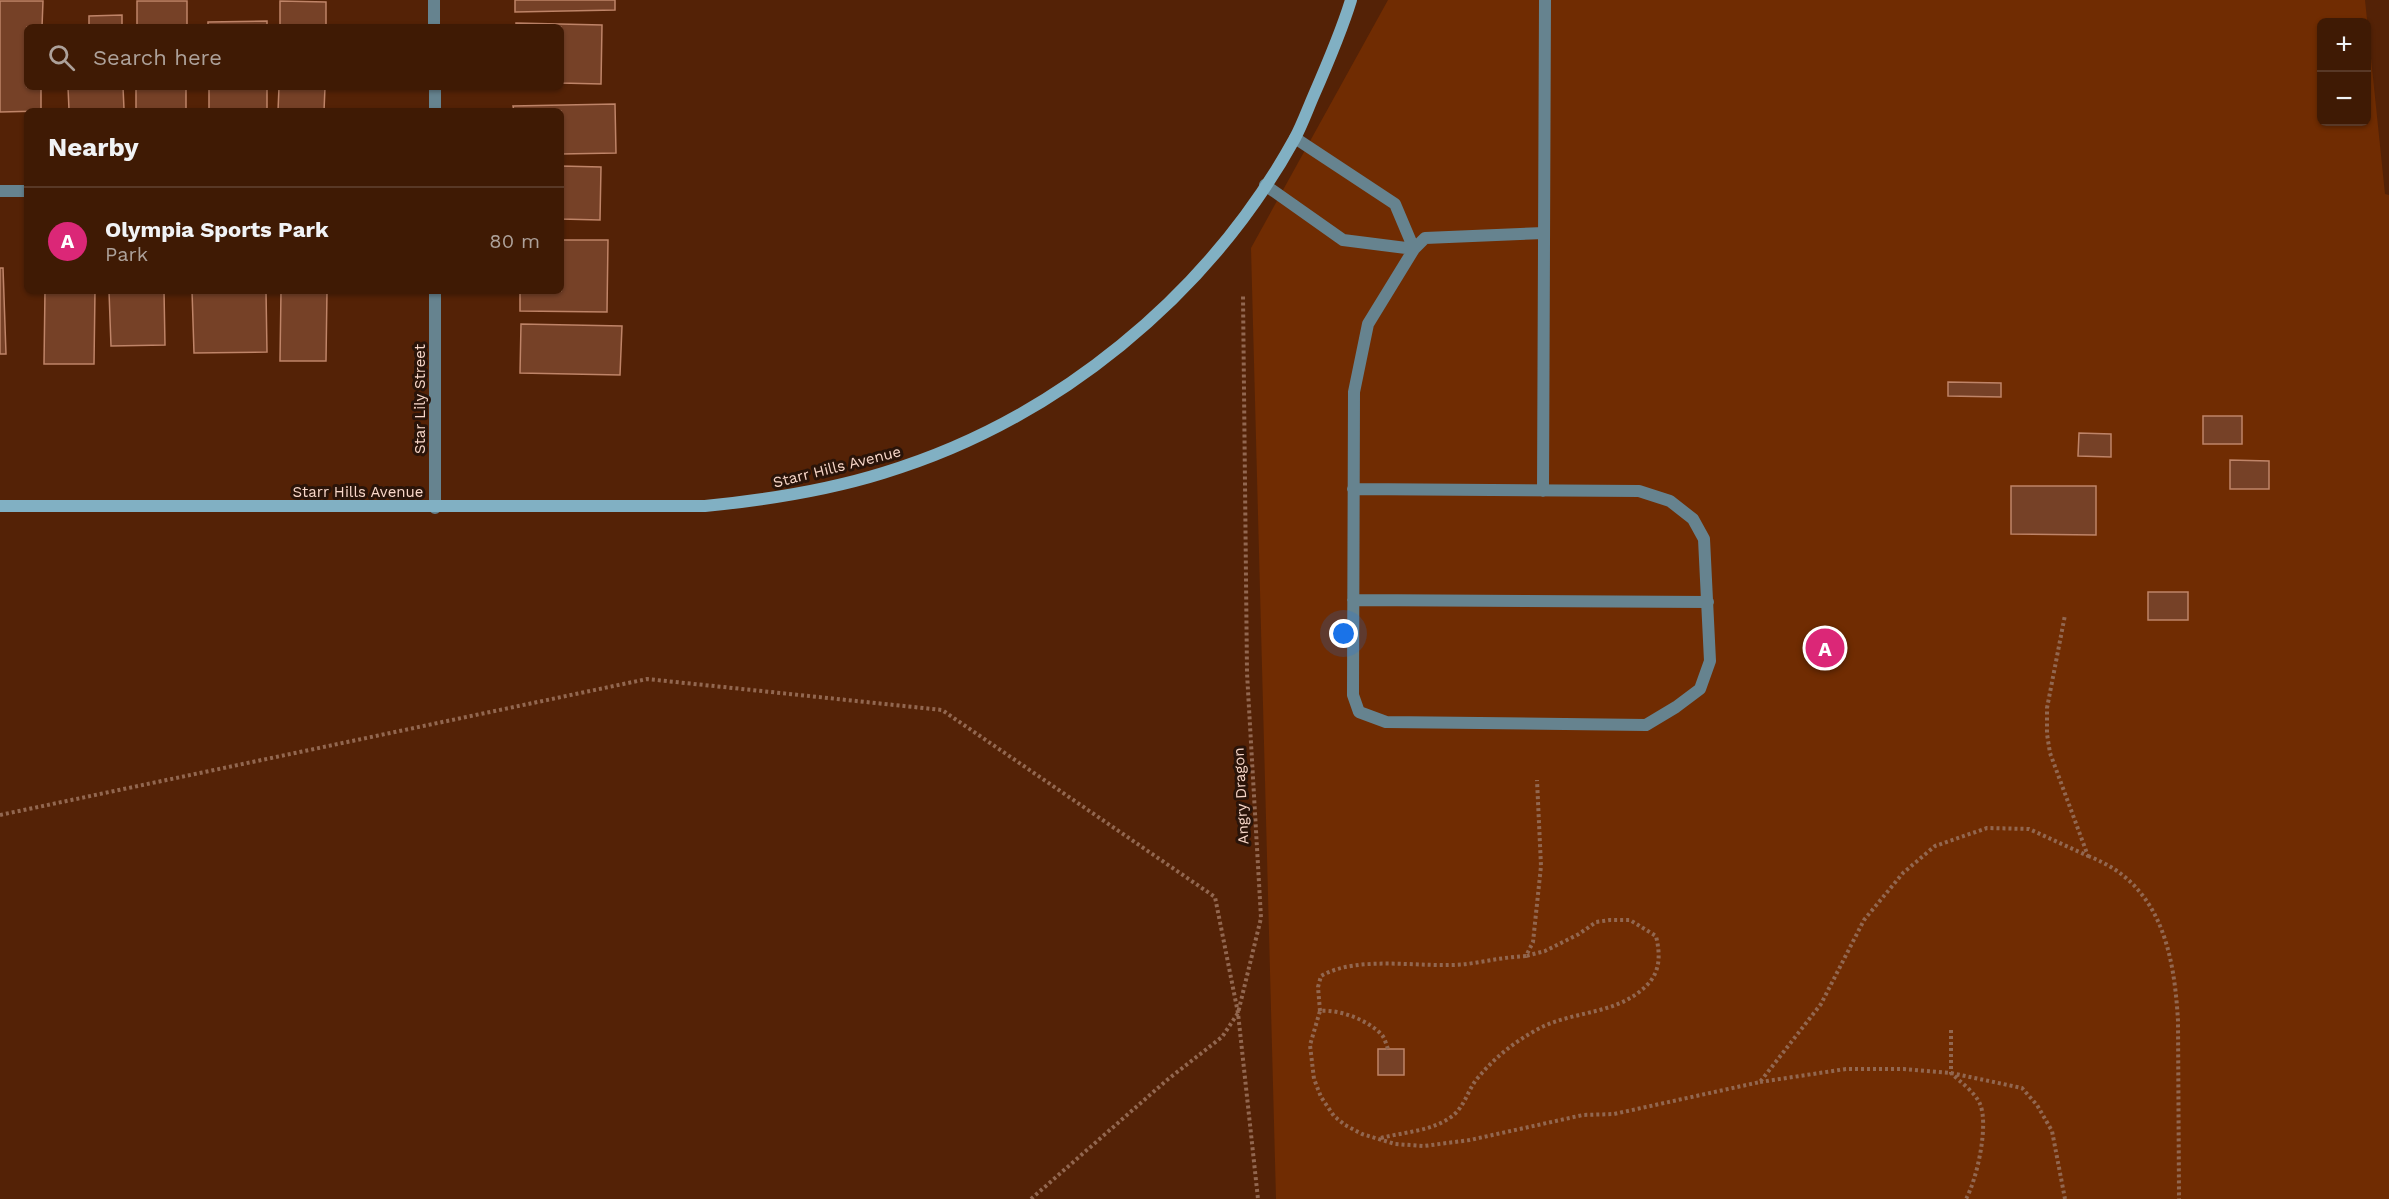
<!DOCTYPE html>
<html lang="en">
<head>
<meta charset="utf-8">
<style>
  body { margin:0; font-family:"Work Sans",sans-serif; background:#46230e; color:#f1f3f6 }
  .controls { position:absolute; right:18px; top:18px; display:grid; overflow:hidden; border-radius:9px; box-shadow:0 2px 4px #0004 }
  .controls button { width:54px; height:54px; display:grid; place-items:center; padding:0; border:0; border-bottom:2px solid #583826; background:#3f1a04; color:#f1f3f6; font:30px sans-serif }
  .you { position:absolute; left:1344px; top:634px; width:21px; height:21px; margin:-15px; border:4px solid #fff; border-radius:50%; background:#1a73e8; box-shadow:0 0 0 9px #1a73e833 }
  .badge { display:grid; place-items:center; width:39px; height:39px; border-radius:50%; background:#db2777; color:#fff; font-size:20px; font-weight:700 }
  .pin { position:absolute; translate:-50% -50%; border:3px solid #fff; box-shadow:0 2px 6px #0006 }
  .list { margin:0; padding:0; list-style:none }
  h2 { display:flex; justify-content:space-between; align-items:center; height:78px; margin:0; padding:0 24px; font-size:26px }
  h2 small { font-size:20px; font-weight:400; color:#ada19a }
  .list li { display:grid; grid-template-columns:39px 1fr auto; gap:18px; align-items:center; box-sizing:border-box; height:108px; padding:0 24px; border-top:2px solid #583826 }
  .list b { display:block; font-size:22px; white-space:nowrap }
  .list p { margin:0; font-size:20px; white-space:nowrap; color:#ada19a }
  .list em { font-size:20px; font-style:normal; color:#ada19a }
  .icon { flex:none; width:33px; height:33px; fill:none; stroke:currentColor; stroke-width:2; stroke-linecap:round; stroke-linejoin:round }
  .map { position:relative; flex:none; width:2389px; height:1199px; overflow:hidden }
  .search { position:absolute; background:#3f1a04; box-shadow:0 2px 4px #0004; left:24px; top:24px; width:540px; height:66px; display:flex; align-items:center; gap:15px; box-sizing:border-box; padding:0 21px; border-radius:9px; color:#ada19a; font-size:22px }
  .panel { position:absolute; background:#3f1a04; box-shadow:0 2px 4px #0004; left:24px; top:108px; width:540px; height:186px; border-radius:9px }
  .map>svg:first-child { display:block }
  .green { fill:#702c02; fill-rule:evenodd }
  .building { fill:#764127; stroke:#bf8468; stroke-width:1.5 }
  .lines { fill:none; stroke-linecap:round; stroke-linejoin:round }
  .path { stroke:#926750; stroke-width:4; stroke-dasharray:3 3; stroke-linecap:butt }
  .lane { stroke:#66838f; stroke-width:12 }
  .street { stroke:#66838f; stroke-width:12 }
  .secondary { stroke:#81b0c3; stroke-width:12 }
  .labels { text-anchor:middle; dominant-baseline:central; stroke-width:6; stroke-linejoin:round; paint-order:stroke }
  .street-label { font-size:15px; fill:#f8d7c9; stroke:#2a1409 }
</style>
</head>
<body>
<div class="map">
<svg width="2389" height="1199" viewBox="0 0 2389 1199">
  <rect width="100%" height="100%" fill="#542206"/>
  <path class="green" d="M1388 0H2365L2385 194 2389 195V1199H1276L1251 248ZM2322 22H2366V122H2322Z"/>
  <path class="building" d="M515 0H615V10L515 12Z
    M0 1H43L42 27H27V87H41V111L0 112Z
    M137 1H187V27H137Z
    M280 1 326 2V27H280Z
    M122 15V27H80H89V16Z
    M267 21V27H208V22Z
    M516 23 602 25 601 84 561 83V27H516Z
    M68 87H123L124 109 69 110Z
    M136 87H186V111H136Z
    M209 87H267V109H209Z
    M279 87H325L324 111H278Z
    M615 104 616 153 561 154V111H514L513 106Z
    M561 166 601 167 600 220 561 219Z
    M561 240H608L607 312 520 311V291H561Z
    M0 268H3L6 354H0Z
    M45 291H95L94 364H44Z
    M109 291H164L165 345 111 346Z
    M192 291H266L267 352 194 353Z
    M281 291H327L326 361H280Z
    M521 324 622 326 620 375 520 373Z
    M1948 382 2001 383V397L1948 396Z
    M2203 416H2242V444H2203Z
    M2079 433 2111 434V457L2078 456Z
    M2230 460 2269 461V489H2230Z
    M2011 486H2096V535L2011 534Z
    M2148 592H2188V620H2148Z
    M1378 1049H1404V1075H1378Z"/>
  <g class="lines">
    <path class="path" d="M0 815 647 679 942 710 1215 897 1238 1013 1258 1199
      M2088 856C2160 883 2174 951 2178 1021L2179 1199
      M1320 1011 1318 987 1321 976C1359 954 1424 969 1467 964 1487 961 1506 957 1526 956L1533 942 1541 866 1537 780
      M1951 1030V1073C1960 1082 1975 1092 1980 1104 1989 1125 1977 1179 1966 1199
      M1388 1049C1386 1044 1385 1039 1382 1035 1368 1020 1339 1009 1320 1011L1310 1045 1314 1079 1321 1097 1334 1116 1345 1125 1362 1134 1395 1144 1424 1146 1470 1140 1583 1115 1614 1114 1760 1082 1821 1004 1864 920 1903 873 1935 846 1987 828 2029 829 2088 856 2050 753 2047 734V708L2065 615
      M1760 1082 1846 1069H1904L1951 1073 2022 1088 2037 1105 2052 1131 2065 1199
      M1381 1138C1404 1132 1432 1131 1451 1117 1464 1108 1467 1092 1476 1080 1494 1058 1515 1041 1540 1028 1575 1010 1619 1015 1648 984 1661 970 1660 953 1656 936L1630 920H1610L1596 922 1579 934 1545 951 1526 956
      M1031 1199 1167 1080 1222 1037 1238 1013 1261 918 1247 673 1243 295"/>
    <path class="lane" d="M1295 138 1395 204 1414 249
      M1265 185 1343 240 1414 249
      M1353 489 1639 491 1670 501 1693 519 1704 539 1710 661 1700 689 1676 707 1646 725 1386 722 1359 712 1353 695 1354 392 1368 324 1414 249 1425 238 1544 233
      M1543 491 1545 0
      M1353 600 1708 602"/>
    <path class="street" d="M434 0V27
      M435 87V111
      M0 191H27
      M435 508V291"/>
    <path class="secondary" d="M0 506H705C766 500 825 491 883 473 1055 421 1208 296 1295 138 1302 125 1307 111 1313 97 1327 65 1341 33 1351 0"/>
  </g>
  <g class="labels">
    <g class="street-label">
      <text transform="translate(420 399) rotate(-90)">Star Lily Street</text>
      <text transform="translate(837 467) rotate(-14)">Starr Hills Avenue</text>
      <text x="358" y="492">Starr Hills Avenue</text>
      <text transform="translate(1241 796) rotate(-93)">Angry Dragon</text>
    </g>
  </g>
</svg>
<div class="controls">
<button>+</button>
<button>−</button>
</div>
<div class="you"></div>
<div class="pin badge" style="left:1825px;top:648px">A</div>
<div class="search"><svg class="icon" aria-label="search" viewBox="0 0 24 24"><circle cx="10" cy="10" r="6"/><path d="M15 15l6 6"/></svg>Search here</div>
<section class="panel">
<h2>Nearby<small></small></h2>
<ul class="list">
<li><span class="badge">A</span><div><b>Olympia Sports Park</b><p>Park</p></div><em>80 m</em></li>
</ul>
</section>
</div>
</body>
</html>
